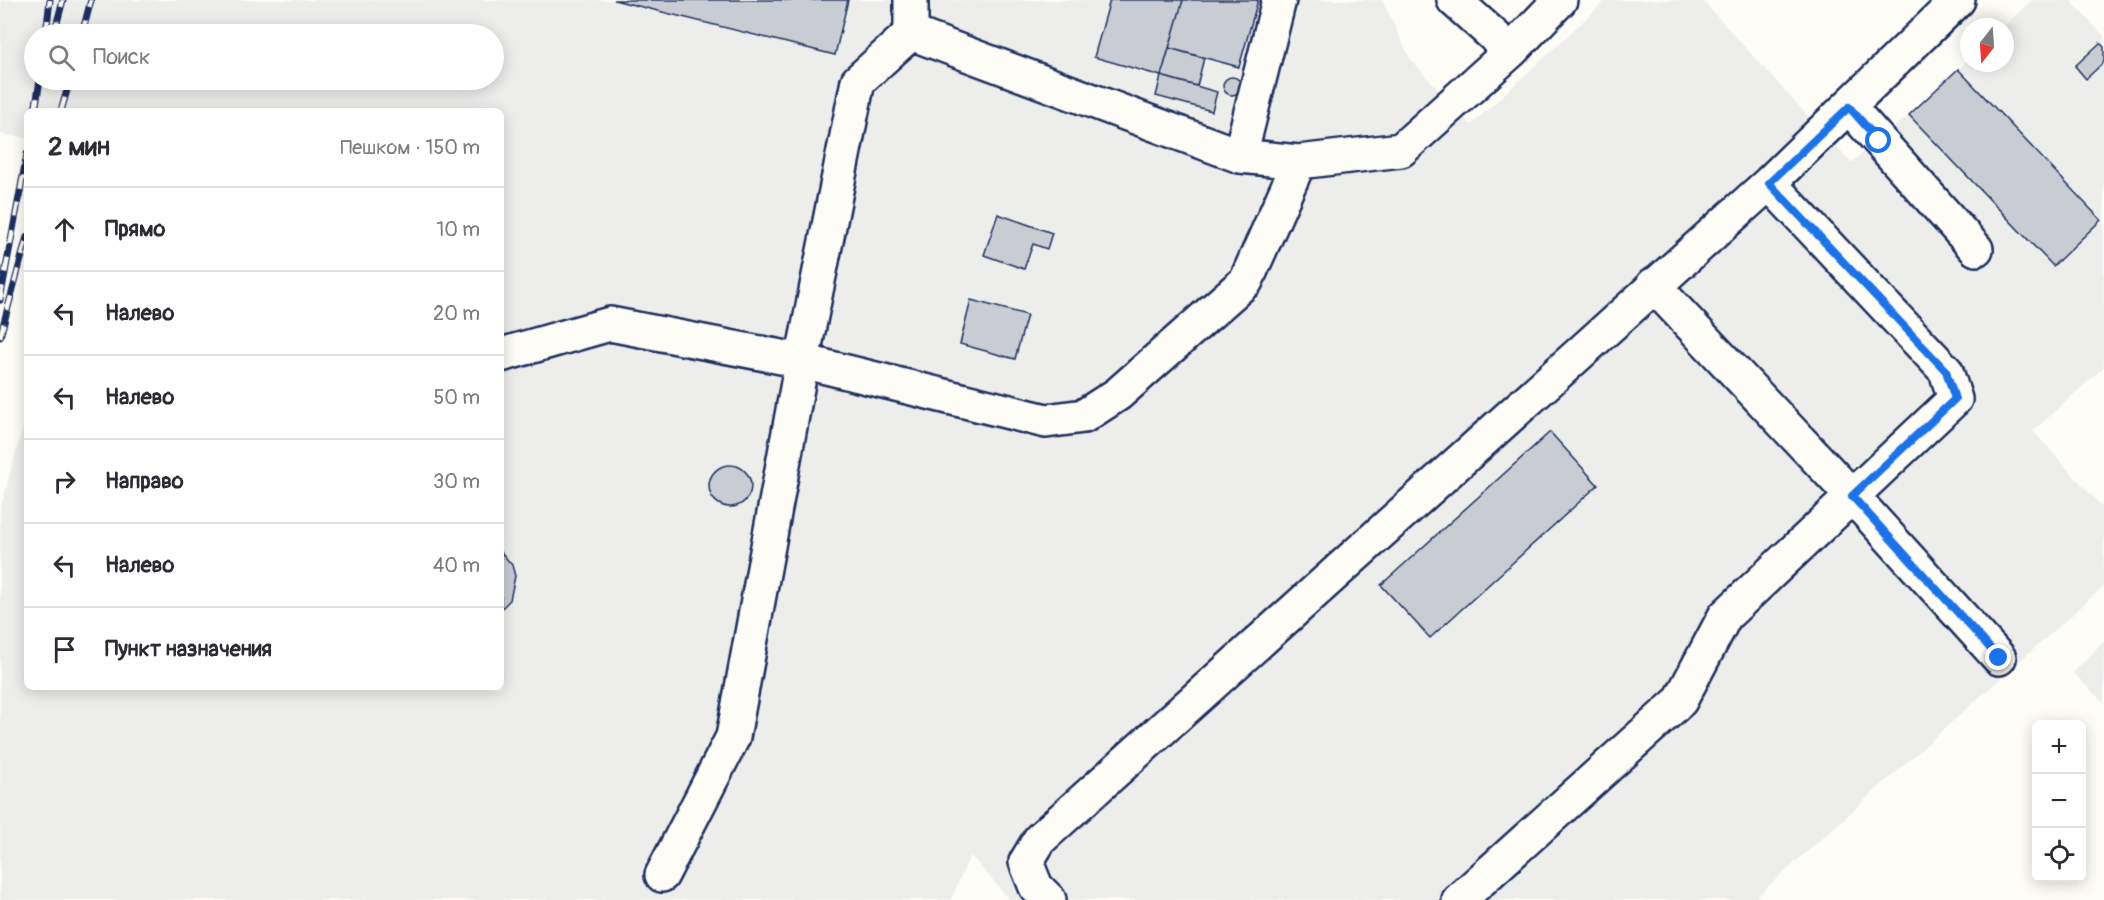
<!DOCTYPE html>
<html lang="ru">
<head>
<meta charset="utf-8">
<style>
  body { margin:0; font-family:Pangolin,sans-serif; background:#f2f2f3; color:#2b2b33 }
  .controls { position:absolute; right:18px; bottom:18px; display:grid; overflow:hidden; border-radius:9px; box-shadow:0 3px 15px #0003 }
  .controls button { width:54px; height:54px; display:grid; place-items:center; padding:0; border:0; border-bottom:2px solid #e1e1e2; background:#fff; color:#2b2b33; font:30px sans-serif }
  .compass { position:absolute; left:1960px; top:18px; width:54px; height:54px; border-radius:50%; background:#fff; box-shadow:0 3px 15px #0003; rotate:197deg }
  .stop { position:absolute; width:18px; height:18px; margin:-14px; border:4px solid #1a73e8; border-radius:50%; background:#fff }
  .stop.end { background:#1a73e8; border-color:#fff; box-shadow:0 2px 6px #0008 }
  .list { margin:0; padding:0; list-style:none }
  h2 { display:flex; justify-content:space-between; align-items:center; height:78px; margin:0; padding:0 24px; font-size:26px }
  h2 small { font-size:20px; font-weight:400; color:#7c7c81 }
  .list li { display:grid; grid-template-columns:39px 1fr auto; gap:18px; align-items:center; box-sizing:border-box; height:84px; padding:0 24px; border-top:2px solid #e1e1e2 }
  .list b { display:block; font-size:22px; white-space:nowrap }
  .list em { font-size:20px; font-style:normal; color:#7c7c81 }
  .icon { flex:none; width:33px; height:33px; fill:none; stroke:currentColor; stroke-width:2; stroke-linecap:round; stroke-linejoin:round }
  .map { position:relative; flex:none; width:2104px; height:900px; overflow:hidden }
  .search { position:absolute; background:#fff; box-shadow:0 3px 15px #0003; left:24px; top:24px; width:480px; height:66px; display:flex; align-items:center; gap:15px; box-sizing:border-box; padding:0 21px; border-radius:33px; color:#7c7c81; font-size:22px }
  .panel { position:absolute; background:#fff; box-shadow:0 3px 15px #0003; left:24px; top:108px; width:480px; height:582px; border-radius:9px }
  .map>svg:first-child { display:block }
  .built { fill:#edeeec; fill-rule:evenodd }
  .building { fill:#c9ccd3; stroke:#1b2f5e; stroke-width:1.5 }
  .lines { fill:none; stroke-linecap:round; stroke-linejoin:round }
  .minor-casing { stroke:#1b2f5e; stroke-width:38 }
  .minor { stroke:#fdfcf7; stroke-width:33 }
  .rail-casing { stroke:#1b2f5e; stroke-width:7 }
  .rail { stroke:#fdfcf7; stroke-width:4.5; stroke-dasharray:14; stroke-linecap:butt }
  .route { stroke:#1a73e8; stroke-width:8 }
</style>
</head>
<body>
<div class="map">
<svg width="2104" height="900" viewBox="0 0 2104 900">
  <rect width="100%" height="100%" fill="#fdfcf7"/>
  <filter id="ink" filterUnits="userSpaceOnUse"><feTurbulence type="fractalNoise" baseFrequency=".0167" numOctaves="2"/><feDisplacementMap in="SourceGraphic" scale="12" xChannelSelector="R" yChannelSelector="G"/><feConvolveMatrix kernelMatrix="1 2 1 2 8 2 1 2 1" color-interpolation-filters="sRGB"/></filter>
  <g filter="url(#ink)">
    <path class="built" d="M1 0H1382L1411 60 1471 125 1606 0H1702L1851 163 1909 115 1969 59V63H2005V27H2003L2032 0H2070L2104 36V367L2033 431 2104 509V586L1753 900H1010L970 855 951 900H0V510L27 412V687H501V111H27V138L0 134ZM34 34H494V80H34Z
      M2104 641V703L2073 673Z"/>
    <path class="building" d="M614 0H848L835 55Z
      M1110 0H1183L1161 76 1094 57Z
      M1183 0H1258L1239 67 1169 48Z
      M2100 43 2104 47V62L2086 79 2075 66Z
      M1169 48 1204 58 1197 86 1161 76Z
      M1958 69 2101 220 2053 266 1909 115Z
      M1161 76 1217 92 1212 111 1156 96Z
      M1223 86a9 9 0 1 1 18 0a9 9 0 1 1-18 0Z
      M998 214 1052 233 1047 249 1033 244 1024 269 984 255Z
      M971 300 1027 315 1015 359 960 344Z
      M1550 432 1598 485 1430 638 1381 585Z
      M709 486a21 21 0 1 1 42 0a21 21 0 1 1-42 0Z
      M501 552 512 565 515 576 510 600 501 609Z"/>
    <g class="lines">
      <g class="minor-casing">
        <path id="minor" d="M911 0V33L1240 156 1299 162 1401 150 1511 51 1560 0
          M1454 0 1511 51
          M1849 107 1976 249
          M1240 156 1279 0
          M1653 285 1852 496 1999 658
          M501 355 610 324 802 361 1046 421 1084 416 1118 394 1246 281 1299 162
          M662 875 733 737 802 361 858 81 911 33
          M1049 900 1036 887 1026 862 1040 839 1769 183 1958 0
          M1459 900 1680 701 1725 616 1955 399 1946 371 1769 183"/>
      </g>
      <use href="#minor" class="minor"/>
      <g class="rail-casing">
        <path id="rail" d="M46 34 50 0
          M54 34 63 0
          M82 34 91 0
          M35 111 40 80
          M61 111 70 80
          M0 300 27 154
          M0 337 27 237"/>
      </g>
      <use href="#rail" class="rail"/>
    </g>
  </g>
  <g class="lines" filter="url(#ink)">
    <path class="route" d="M1879 141 1849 107 1769 183 1946 371 1955 399 1852 496 1999 658"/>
  </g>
</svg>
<div class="controls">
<button>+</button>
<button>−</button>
<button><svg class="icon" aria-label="locate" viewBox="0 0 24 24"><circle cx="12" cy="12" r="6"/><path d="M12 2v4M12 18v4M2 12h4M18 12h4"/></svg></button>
</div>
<svg class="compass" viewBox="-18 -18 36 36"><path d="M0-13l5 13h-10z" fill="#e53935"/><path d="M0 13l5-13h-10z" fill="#7c7c81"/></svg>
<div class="stop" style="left:1879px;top:141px"></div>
<div class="stop end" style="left:1999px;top:658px"></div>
<div class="search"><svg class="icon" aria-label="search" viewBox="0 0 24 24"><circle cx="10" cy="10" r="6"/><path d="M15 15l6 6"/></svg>Поиск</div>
<section class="panel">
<h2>2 мин<small>Пешком · 150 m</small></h2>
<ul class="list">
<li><svg class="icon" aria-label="ahead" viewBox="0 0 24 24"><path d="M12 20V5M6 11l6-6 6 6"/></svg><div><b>Прямо</b></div><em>10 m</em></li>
<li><svg class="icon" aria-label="left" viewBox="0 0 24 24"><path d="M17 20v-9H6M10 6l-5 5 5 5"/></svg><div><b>Налево</b></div><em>20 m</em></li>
<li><svg class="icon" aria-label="left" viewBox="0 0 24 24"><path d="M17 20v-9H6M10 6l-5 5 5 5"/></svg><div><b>Налево</b></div><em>50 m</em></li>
<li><svg class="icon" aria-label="right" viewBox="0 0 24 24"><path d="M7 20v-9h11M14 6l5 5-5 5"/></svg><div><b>Направо</b></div><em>30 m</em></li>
<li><svg class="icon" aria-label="left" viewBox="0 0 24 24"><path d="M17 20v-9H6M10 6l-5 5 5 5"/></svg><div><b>Налево</b></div><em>40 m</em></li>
<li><svg class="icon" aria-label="arrive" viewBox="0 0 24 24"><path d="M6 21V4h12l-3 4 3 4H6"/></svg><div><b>Пункт назначения</b></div></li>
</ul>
</section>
</div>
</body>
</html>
